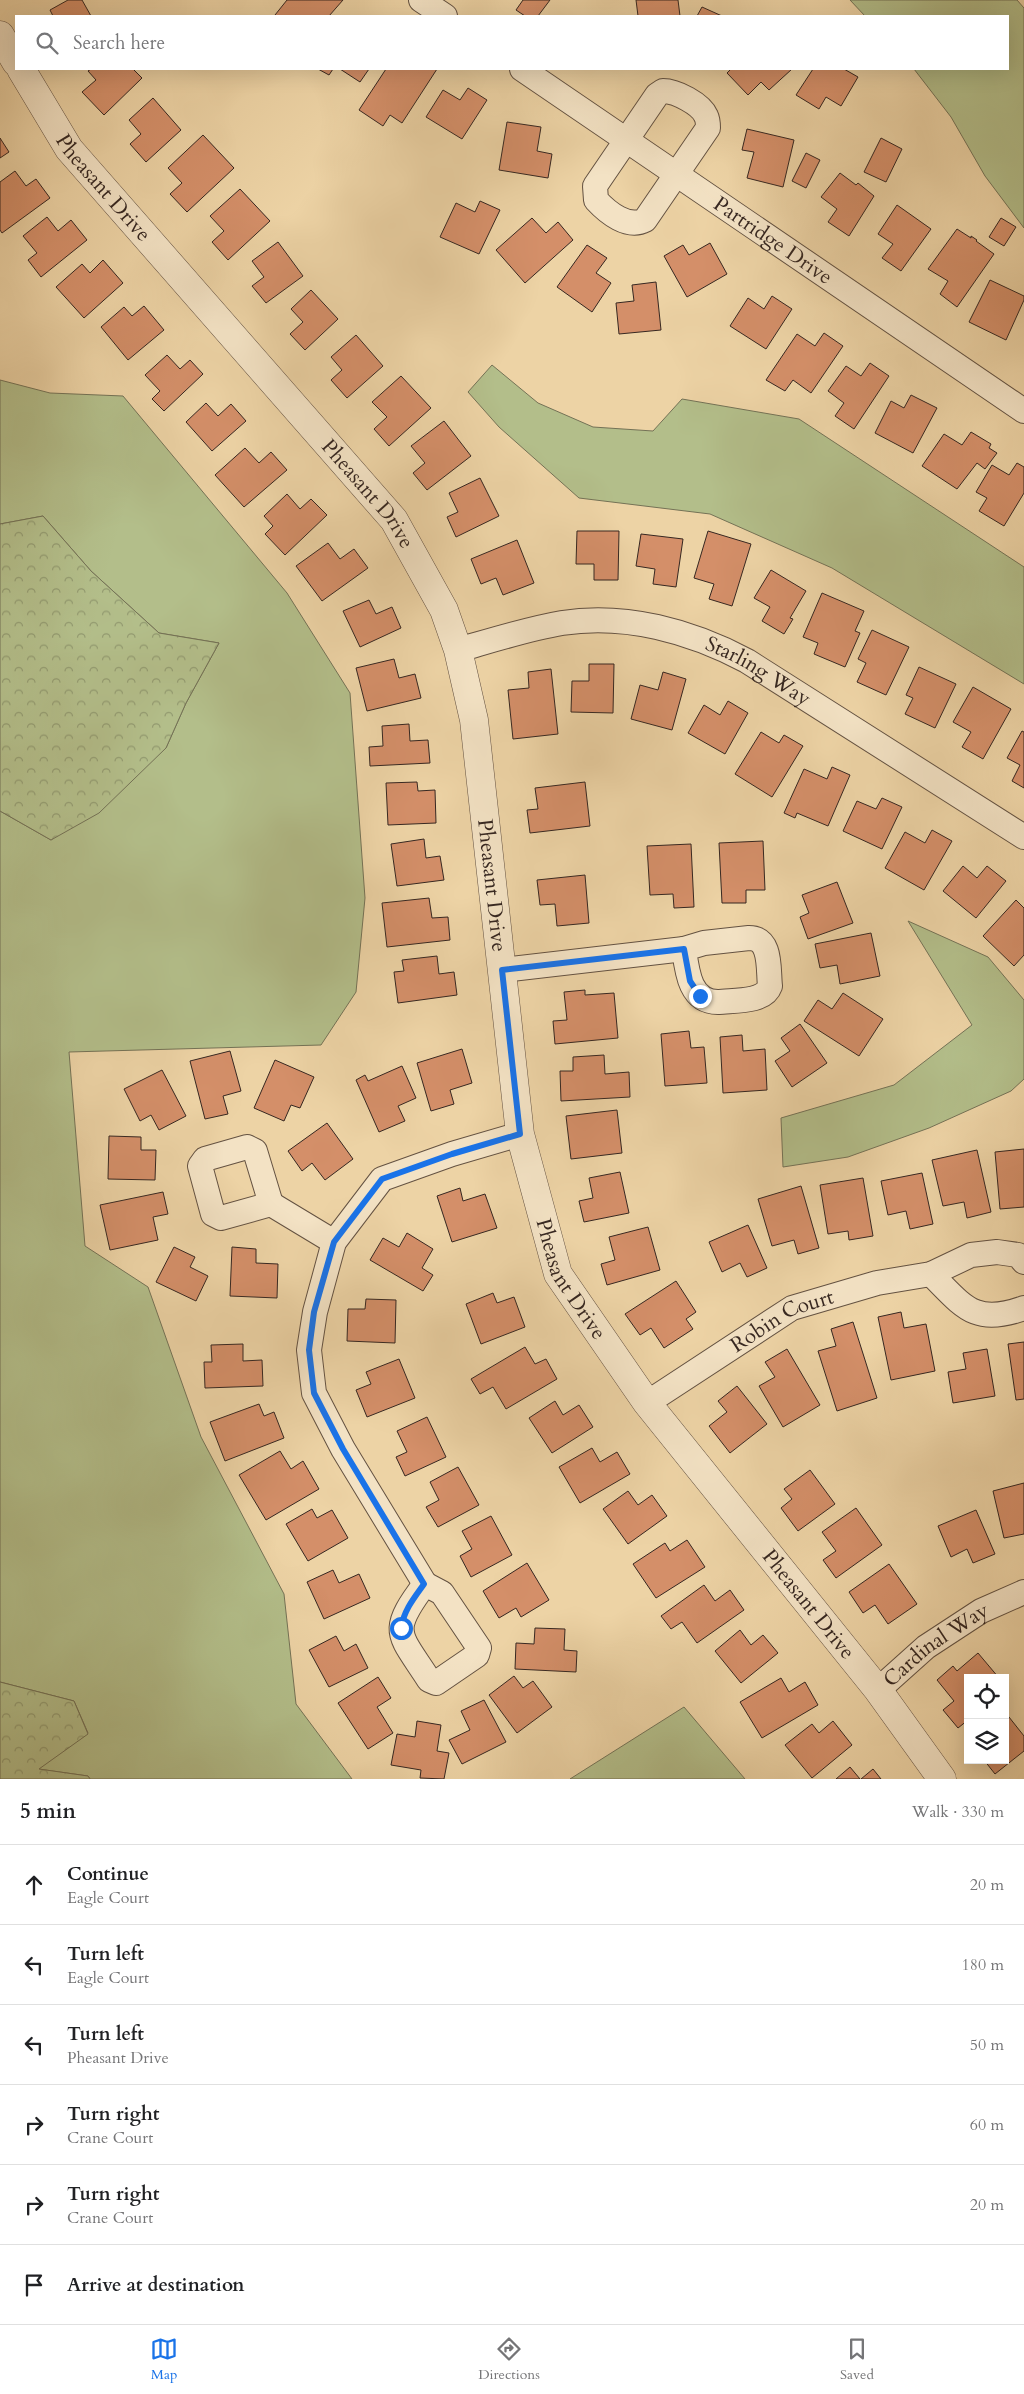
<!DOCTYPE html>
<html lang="en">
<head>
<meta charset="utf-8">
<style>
  body { margin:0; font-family:Cardo,serif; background:#f2f2f2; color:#202124 }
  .controls { position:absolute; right:15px; bottom:15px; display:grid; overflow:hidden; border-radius:0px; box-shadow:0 5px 20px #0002 }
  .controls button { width:45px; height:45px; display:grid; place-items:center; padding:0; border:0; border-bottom:1px solid #e0e0e0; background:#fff; color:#202124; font:25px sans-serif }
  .stop { position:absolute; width:15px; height:15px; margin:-11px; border:4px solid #1a73e8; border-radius:50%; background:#fff }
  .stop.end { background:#1a73e8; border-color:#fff; box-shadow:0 1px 5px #0008 }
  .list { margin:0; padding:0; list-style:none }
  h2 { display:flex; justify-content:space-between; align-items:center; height:65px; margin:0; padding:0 20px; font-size:21px }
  h2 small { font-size:16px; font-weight:400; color:#757577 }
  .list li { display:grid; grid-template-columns:32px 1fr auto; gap:15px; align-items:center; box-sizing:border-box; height:80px; padding:0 20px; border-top:1px solid #e0e0e0 }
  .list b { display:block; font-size:19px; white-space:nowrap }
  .list p { margin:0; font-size:16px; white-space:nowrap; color:#757577 }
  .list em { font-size:16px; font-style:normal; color:#757577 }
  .icon { flex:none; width:28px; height:28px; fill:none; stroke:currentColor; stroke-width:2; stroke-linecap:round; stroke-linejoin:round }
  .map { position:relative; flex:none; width:1024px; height:1779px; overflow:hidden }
  .search { position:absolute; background:#fff; box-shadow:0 5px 20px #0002; left:15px; right:15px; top:15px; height:55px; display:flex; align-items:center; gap:12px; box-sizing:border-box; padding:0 18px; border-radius:0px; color:#757577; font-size:19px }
  .sheet { height:545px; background:#fff }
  nav { display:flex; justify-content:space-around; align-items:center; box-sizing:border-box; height:70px; border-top:1px solid #e0e0e0; background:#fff; font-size:14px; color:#757577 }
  nav a { display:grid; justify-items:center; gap:2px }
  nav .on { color:#1a73e8 }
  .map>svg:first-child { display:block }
  .green { fill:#b3be8a; stroke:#747256 }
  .forest { fill:url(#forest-crowns); stroke:#747256 }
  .building { fill:#d48f69; stroke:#362721 }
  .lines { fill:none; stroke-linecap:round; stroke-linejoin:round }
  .minor-casing { stroke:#645242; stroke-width:26 }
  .tertiary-casing { stroke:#645242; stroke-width:29 }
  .minor { stroke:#f3e2c4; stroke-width:24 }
  .tertiary { stroke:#f3e2c4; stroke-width:28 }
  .route { stroke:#1a73e8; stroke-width:6 }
  .labels { text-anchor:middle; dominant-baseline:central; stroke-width:4; stroke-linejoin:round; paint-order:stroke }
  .street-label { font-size:21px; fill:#362721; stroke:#f3e2c4 }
</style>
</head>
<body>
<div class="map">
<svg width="1024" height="1779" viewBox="0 0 1024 1779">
  <defs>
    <pattern id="forest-crowns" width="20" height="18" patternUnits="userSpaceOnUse" patternTransform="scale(1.25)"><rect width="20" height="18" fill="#b3be8a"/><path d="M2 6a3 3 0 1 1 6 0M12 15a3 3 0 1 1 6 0" fill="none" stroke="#929a70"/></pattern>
  </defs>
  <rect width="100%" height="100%" fill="#edd3a5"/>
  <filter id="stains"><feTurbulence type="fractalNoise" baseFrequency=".004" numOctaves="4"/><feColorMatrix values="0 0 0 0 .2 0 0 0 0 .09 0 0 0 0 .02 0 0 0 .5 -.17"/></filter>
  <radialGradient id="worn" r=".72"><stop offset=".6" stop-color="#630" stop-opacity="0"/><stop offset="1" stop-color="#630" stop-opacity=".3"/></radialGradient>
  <path class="green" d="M850 0H1017L1024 8V228L985 176 951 117 914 69H1008V16H865Z
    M492 365 538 403 593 427 653 431 682 399 799 419 1024 567V684L832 568 710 514 579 498 499 427 468 392Z
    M0 380 50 393 123 396 287 593 350 693 365 898 356 992 321 1045 69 1052 85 1246 148 1287 201 1437 284 1594 296 1704 352 1779H90L88 1776 38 1769 88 1733 74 1701 0 1682V811L51 840 166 748 186 703 219 643 159 633 91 571 43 516 0 524Z
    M908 921 988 957 1024 1000V1079L1011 1091 929 1128 848 1157 783 1167 781 1118 894 1085 972 1025Z
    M684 1707 745 1779H570Z"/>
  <path class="forest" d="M43 516 91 571 159 633 219 643 186 703 166 748 99 813 51 840 0 811V524Z
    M0 1682 74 1701 88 1734 39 1769 88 1776 90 1779H0Z"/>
  <path class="building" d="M68 0H82L91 16H53L50 10Z
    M287 0H343L329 16H276L275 15Z
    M523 0H550L538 16H525L516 10Z
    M636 0H678L680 16H638Z
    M702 7 722 16H697Z
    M91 69H133L142 78 104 115 82 92 96 80 88 71Z
    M318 69H333L329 75Z
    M340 69H369L360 82Z
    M386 69H437L402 123 390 115 383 126 359 110Z
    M731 69H792L769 90 761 82 748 95 727 73Z
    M813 69H844L858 77 841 106 826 97 819 109 796 95Z
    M468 88 487 100 462 139 426 117 443 90 460 100Z
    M153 98 181 130 146 162 130 144 141 134 129 120Z
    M507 122 541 127 537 151 552 154 548 178 499 170Z
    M747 129 794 140 783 187 747 178 754 152 742 150Z
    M203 135 234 168 187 212 170 194 182 183 168 168Z
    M0 138 9 152 0 158Z
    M881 138 902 149 886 182 864 172Z
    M806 153 820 160 806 188 792 181Z
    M15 171 26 186 36 179 50 198 2 233 0 230V182Z
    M840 173 856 185 858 183 874 196 849 236 828 222 837 209 821 197Z
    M240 189 270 221 228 260 212 242 224 231 210 216Z
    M480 201 500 210 479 254 440 237 456 203 475 212Z
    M897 205 931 229 901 271 882 258 893 244 878 234Z
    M47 217 58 231 71 220 87 240 41 277 28 260 37 253 23 236Z
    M532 218 546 233 558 222 573 240 525 283 496 250Z
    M1001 218 1016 227 1004 246 989 237Z
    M957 229 971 238V236L977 240 976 241 994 254 957 307 940 294 948 281 928 269Z
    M278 242 303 276 266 303 252 286 264 277 252 261Z
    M710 243 727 274 687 297 664 256 683 245 689 255Z
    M587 245 607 258 596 273 611 283 592 312 557 287Z
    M103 260 123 283 84 318 56 287 82 264 90 273Z
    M990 280 1024 296V300L1006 340 969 322Z
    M656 282 661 330 619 334 616 303 634 301 632 285Z
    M311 290 338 319 305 350 290 334 303 322 291 309Z
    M772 296 792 309 766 349 730 326 748 298 764 309Z
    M144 306 164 330 128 360 101 327 124 307 132 316Z
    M824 333 843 346 811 393 793 380 785 391 766 380 797 334 815 346Z
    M356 335 383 366 347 398 331 380 342 370 331 357Z
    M167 355 180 369 190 360 203 374 164 411 152 399 160 391 145 375Z
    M870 363 889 376 854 429 835 416 844 403 828 391 846 366 861 376Z
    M401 376 431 408 389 446 374 429 387 417 372 402Z
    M911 395 937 408 913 453 875 433 891 401 904 408Z
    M206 403 218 416 231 404 246 421 212 451 186 422Z
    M444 421 471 456 427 490 413 473 425 463 411 446Z
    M971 432 991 444 989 448 997 453 985 469 977 463 957 489 922 466 944 434 962 445Z
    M245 448 259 463 271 452 287 470 244 507 215 475Z
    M1017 463 1024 467V493L1004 526 979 511 987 498 976 492 992 465 1009 475Z
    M480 478 499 516 456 537 447 517 458 512 449 493Z
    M287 494 300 509 311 499 327 515 285 555 265 534 273 526 264 516Z
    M577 531H619L618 580H594V564H576Z
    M708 531 751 544 732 606 709 599 714 584 694 578Z
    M641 534 683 539 676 587 653 584 655 569 636 566Z
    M517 540 534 583 503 595 496 578 481 584 471 559Z
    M328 543 340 559 354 549 368 568 322 601 296 566Z
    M771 570 806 591 790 618 793 619 784 634 762 621 770 607 754 598Z
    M822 593 864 611 855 631 860 633 845 667 814 654 818 643 803 637Z
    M369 600 376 614 392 607 401 628 360 647 343 611Z
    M872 630 909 647 886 695 857 682 866 663 858 659Z
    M394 659 399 678 415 674 421 698 367 711 356 668Z
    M589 664H614L613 713 571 712 572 681H589Z
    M919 667 956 684 935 728 905 714 913 698 906 695Z
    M551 669 558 734 513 739 508 690 529 688 528 672Z
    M663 672 686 679 672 730 631 719 640 685 658 690Z
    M973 687 1011 709 983 759 962 747 971 732 953 722Z
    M728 701 748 713 725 754 688 733 704 705 720 715Z
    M409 724 410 741 428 740 430 763 370 766 369 747 383 746 382 726Z
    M1022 731 1024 732V788L1012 781 1020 765 1007 758Z
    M761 732 779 743 784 735 803 746 772 797 735 774Z
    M832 767 850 775 828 826 797 813 795 818 784 813 804 769 827 779Z
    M417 782 418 791 435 790 436 823 388 825 386 783Z
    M585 782 590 826 530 833 527 810 538 809 535 788Z
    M882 798 902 807 882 849 843 831 857 801 876 809Z
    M932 830 952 841 924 890 885 868 905 832 925 843Z
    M424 839 426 858 440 856 444 880 397 886 391 844Z
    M763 841 765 890H746V903H722L719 843Z
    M691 844 694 907 674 908 673 894 650 895 647 846Z
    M963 866 977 878 987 866 1006 881 976 918 943 891Z
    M585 875 589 923 557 926 555 904 540 905 537 880Z
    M837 882 853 923 808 939 800 917 809 913 802 895Z
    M429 898 432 918 448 917 450 940 387 947 382 903Z
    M1016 900 1024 908V955L1014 966 983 936Z
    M871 933 880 976 840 984 837 965 820 968 815 944Z
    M437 956 439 974 454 972 457 995 398 1003 394 972 404 971 402 960Z
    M585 990V995L614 993 618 1038 555 1044 553 1021 567 1020 564 992Z
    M843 993 883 1019 859 1056 804 1021 818 1000 832 1009Z
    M800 1024 827 1063 792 1087 775 1061 790 1051 781 1038Z
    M689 1031 691 1048 704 1047 707 1083 665 1086 661 1034Z
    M742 1035 743 1051 765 1049 767 1090 723 1093 720 1037Z
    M462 1049 472 1083 450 1090 454 1104 431 1111 417 1063Z
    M230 1051 241 1091 223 1096 228 1114 205 1119 190 1061Z
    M604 1055 605 1074 629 1072 630 1097 561 1101 560 1071H573V1057Z
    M275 1060 314 1077 300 1108 291 1105 284 1121 254 1108Z
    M402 1066 416 1098 398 1106 405 1121 379 1132 356 1080 365 1075 368 1081Z
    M162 1070 186 1116 159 1130 151 1115 140 1121 124 1089Z
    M617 1110 622 1153 571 1159 566 1116Z
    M327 1123 353 1159 325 1180 312 1163 302 1171 288 1151Z
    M109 1136 141 1137V1150H156L155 1180 108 1179Z
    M1024 1149V1207L1000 1209 995 1152Z
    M977 1150 991 1212 967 1218 964 1202 943 1206 932 1160Z
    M620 1172 629 1213 584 1222 579 1201 593 1198 589 1178Z
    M922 1173 933 1224 910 1229 906 1211 888 1215 881 1181Z
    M863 1178 873 1236 849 1240 848 1231 828 1234 820 1185Z
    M801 1186 819 1248 798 1254 794 1240 772 1246 758 1199Z
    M460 1188 463 1201 485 1194 497 1228 452 1242 437 1196Z
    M163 1192 168 1214 153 1217 158 1240 110 1250 100 1205Z
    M748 1225 767 1268 747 1277 740 1263 722 1272 709 1242Z
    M648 1227 660 1270 607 1285 601 1264 615 1260 609 1237Z
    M407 1233 433 1249 422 1268 433 1275 423 1291 370 1260 383 1238 399 1247Z
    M174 1247 195 1257 190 1267 208 1276 196 1301 156 1282Z
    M232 1247 256 1249V1263L278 1264 277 1298 230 1296Z
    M676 1281 696 1312 686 1319 693 1329 664 1348 651 1328 640 1335 625 1314Z
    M493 1293 497 1303 514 1297 525 1327 481 1344 466 1304Z
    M366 1299 396 1300 395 1343 347 1341 348 1309H365Z
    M901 1312 904 1328 926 1324 935 1371 891 1380 878 1317Z
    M853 1322 877 1398 837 1411 818 1351 836 1346 831 1329Z
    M1024 1342V1399L1016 1400 1008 1344Z
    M243 1344V1361L262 1360 263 1386 205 1388 204 1362H212L211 1345Z
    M525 1347 535 1364 546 1359 557 1379 506 1409 493 1387 480 1394 471 1379Z
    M787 1349 820 1405 783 1427 759 1386 775 1377 765 1362Z
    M987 1349 995 1396 953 1403 948 1372 966 1369 963 1353Z
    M399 1359 415 1398 367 1417 356 1390 371 1384 366 1372Z
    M737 1386 767 1424 730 1453 709 1426 727 1412 718 1401Z
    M555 1401 563 1415 579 1405 593 1427 552 1453 529 1418Z
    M259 1404 264 1416 274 1412 284 1438 225 1461 210 1422Z
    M427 1417 446 1457 405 1476 396 1457 407 1452 397 1431Z
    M592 1448 600 1462 617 1452 630 1474 580 1503 559 1467Z
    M280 1451 291 1469 303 1461 319 1489 266 1520 239 1475Z
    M458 1467 479 1505 438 1527 426 1507 439 1500 430 1482Z
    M810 1470 835 1504 798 1531 781 1508 792 1499 784 1489Z
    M1024 1483V1534L1004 1538 993 1491Z
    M628 1491 638 1505 652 1495 667 1516 628 1544 603 1509Z
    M856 1508 882 1545 836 1578 823 1560 836 1551 822 1532Z
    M312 1509 317 1518 332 1510 348 1538 308 1561 286 1524Z
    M976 1510 995 1554 973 1563 967 1549 951 1557 938 1526Z
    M491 1516 512 1555 471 1577 460 1556 472 1549 462 1531Z
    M687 1540 705 1567 656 1598 633 1564 665 1543 670 1551Z
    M527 1563 549 1600 521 1617 516 1608 499 1618 483 1591Z
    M889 1564 917 1604 888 1624 875 1605 863 1613 849 1592Z
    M333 1570 339 1583 359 1574 370 1598 324 1619 307 1582Z
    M704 1585 715 1601 730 1590 744 1610 697 1643 682 1622 671 1629 661 1616Z
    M535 1628 565 1629 564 1650 577 1651 576 1672 515 1669 516 1643 534 1644Z
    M740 1630 751 1645 763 1635 778 1653 741 1683 715 1651Z
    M336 1636 344 1651 356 1644 368 1668 329 1687 309 1650Z
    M978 1653 999 1678H968V1720L958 1728 943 1710 954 1701 937 1680 953 1666 957 1671Z
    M514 1676 523 1688 533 1681 552 1707 517 1733 489 1695Z
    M378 1677 391 1698 377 1707 393 1733 368 1749 338 1703Z
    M781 1678 789 1692 805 1682 818 1705 762 1738 740 1702Z
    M484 1700 506 1742 462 1764 449 1740 470 1730 461 1711Z
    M1005 1712 1024 1736V1751L995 1774 984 1760H1005Z
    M417 1721 441 1725 437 1751 449 1753 444 1779 420 1778 421 1770 391 1765 397 1734 415 1737Z
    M833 1721 852 1745 812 1778 785 1745 812 1724 819 1733Z
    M850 1767 860 1779H836Z
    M873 1769 881 1779H861Z"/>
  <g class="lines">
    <g class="minor-casing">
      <g id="minor">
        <path d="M421 0 445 16"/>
        <path id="s1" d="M522 69 1024 411"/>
        <path d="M663 91C676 91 701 104 706 116 708 120 708 124 708 128L645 220C628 229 608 213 596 200L595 186 657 95Z"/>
        <path id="s2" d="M458 650C493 640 527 629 562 623 625 613 691 631 747 661L1024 837"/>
        <path d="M749 938C772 938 768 969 770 986 764 1003 733 1000 718 1002 690 1002 687 972 684 949L704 943Z"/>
        <path d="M502 970 684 949"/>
        <path d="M247 1147 255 1151 271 1204 221 1218 213 1214 200 1166 205 1159Z"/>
        <path d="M271 1204 334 1242"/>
        <path d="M931 1274C964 1307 975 1326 1024 1308"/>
        <path id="s3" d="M647 1403 792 1308 877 1283 931 1274 971 1255 997 1252 1018 1255 1024 1262"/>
        <path d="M425 1584 343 1449 314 1393 309 1350 315 1312 334 1242 382 1179 452 1154 520 1134"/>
        <path d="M425 1584 442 1593 479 1648 477 1655 436 1683 429 1680C399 1633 388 1633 425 1584Z"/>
        <path id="s4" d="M878 1690 926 1647 981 1611 1024 1592"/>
      </g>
    </g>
    <g class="tertiary-casing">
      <g id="tertiary">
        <path d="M0 35 16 62"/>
        <path id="s5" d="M21 69 69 149 394 520 444 610 458 650 474 720 520 1134 558 1274 647 1403 878 1690 942 1779"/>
      </g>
    </g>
    <use href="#minor" class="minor"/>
    <use href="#tertiary" class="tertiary"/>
  </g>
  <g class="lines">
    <path class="route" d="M401 1628C404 1610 414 1598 424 1584L343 1449 314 1393 309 1350 314 1312 334 1242 382 1179 452 1154 520 1134 502 970 684 949 690 981 700 996"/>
  </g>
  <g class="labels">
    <g class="street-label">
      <text stroke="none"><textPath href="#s5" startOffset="145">Pheasant Drive</textPath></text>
      <text stroke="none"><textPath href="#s1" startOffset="304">Partridge Drive</textPath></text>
      <text stroke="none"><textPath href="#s5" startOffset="550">Pheasant Drive</textPath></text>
      <text stroke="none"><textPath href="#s2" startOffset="314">Starling Way</textPath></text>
      <text stroke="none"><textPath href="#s5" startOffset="970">Pheasant Drive</textPath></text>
      <text stroke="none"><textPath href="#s5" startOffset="1375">Pheasant Drive</textPath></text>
      <text stroke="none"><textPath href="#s3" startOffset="159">Robin Court</textPath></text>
      <text stroke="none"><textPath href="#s5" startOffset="1780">Pheasant Drive</textPath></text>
      <text stroke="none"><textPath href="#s4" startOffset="74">Cardinal Way</textPath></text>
    </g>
  </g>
  <rect width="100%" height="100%" filter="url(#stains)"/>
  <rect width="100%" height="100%" fill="url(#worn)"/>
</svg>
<div class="controls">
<button><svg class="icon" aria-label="locate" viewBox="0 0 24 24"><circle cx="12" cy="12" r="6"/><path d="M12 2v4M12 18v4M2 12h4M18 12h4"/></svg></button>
<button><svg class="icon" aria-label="layers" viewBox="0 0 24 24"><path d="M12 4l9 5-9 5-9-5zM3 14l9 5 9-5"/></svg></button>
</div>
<div class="stop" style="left:401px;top:1628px"></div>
<div class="stop end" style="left:700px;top:996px"></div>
<div class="search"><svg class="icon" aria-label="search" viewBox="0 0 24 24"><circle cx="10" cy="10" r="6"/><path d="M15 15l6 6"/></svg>Search here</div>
</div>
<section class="sheet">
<h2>5 min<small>Walk · 330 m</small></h2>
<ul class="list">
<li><svg class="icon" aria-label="ahead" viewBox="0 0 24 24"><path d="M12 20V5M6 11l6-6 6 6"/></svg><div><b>Continue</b><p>Eagle Court</p></div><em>20 m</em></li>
<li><svg class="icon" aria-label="left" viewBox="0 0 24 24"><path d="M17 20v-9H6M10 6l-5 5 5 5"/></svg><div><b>Turn left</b><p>Eagle Court</p></div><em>180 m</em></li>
<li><svg class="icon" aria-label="left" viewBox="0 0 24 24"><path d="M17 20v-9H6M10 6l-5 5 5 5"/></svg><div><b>Turn left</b><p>Pheasant Drive</p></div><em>50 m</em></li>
<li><svg class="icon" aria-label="right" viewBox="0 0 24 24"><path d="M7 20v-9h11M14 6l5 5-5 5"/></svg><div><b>Turn right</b><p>Crane Court</p></div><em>60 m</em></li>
<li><svg class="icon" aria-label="right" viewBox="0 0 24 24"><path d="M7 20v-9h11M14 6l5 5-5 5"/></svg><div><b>Turn right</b><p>Crane Court</p></div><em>20 m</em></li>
<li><svg class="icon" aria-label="arrive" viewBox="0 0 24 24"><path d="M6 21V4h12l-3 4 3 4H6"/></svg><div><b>Arrive at destination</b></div></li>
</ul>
</section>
<nav>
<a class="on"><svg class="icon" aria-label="map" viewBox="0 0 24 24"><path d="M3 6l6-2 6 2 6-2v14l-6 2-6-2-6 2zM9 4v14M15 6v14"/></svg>Map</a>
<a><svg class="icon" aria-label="directions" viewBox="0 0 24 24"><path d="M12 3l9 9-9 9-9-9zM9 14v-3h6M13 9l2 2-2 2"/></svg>Directions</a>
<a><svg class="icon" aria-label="saved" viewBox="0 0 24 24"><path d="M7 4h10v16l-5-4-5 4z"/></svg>Saved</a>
</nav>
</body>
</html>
